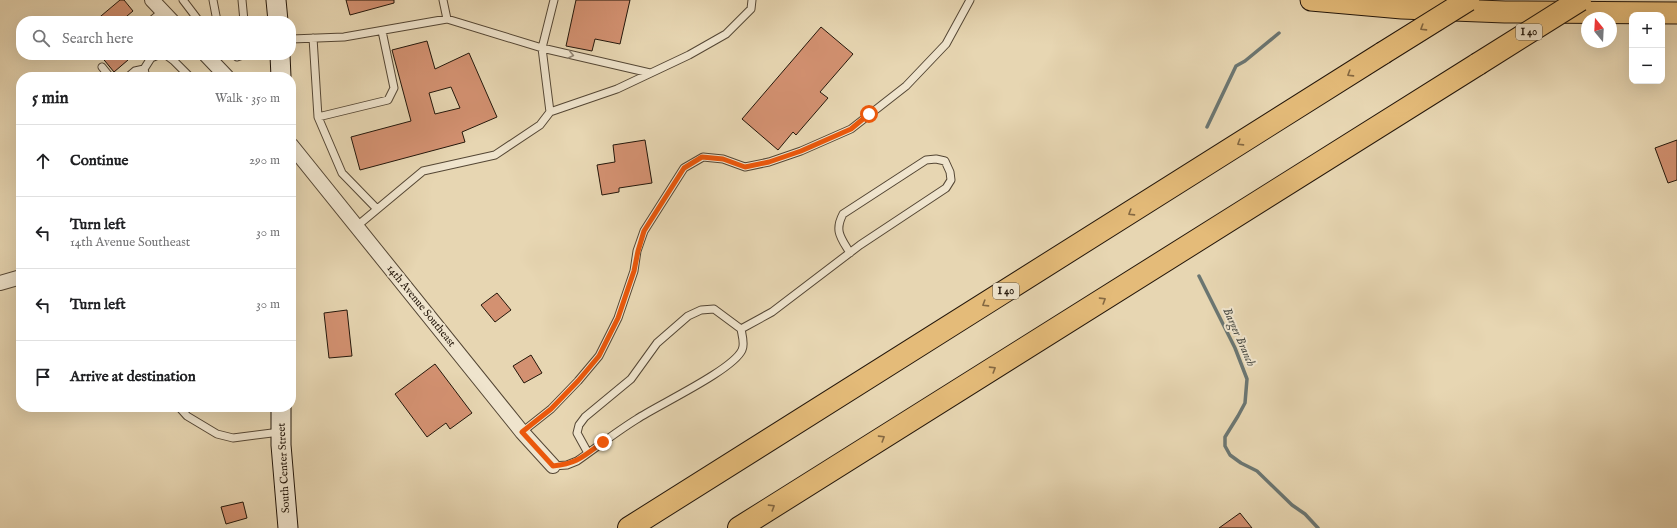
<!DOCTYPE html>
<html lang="en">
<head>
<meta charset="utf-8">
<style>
  body { margin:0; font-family:"IM FELL English",serif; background:#f6f6f6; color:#202124 }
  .controls { position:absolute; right:12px; top:12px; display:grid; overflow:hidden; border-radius:8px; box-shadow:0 4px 16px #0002 }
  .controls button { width:36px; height:36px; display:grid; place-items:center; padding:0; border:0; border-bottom:1px solid #e0e0e0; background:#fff; color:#202124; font:20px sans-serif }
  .compass { position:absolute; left:1581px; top:12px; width:36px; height:36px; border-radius:50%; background:#fff; box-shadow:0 4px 16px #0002; rotate:342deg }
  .stop { position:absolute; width:12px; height:12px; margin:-9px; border:3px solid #ea580c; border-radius:50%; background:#fff }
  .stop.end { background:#ea580c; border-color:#fff; box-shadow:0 1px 4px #0008 }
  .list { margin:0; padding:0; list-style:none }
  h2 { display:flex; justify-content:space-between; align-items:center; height:52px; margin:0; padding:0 16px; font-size:17px }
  h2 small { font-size:13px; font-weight:400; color:#757577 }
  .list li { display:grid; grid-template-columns:26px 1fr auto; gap:12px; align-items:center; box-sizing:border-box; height:72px; padding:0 16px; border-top:1px solid #e0e0e0 }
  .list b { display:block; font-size:15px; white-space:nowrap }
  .list p { margin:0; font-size:13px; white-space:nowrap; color:#757577 }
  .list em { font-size:13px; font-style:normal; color:#757577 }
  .icon { flex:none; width:22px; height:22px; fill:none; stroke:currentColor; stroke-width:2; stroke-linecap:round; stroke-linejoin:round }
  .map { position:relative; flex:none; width:1677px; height:528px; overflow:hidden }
  .search { position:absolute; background:#fff; box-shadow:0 4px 16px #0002; left:16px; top:16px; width:280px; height:44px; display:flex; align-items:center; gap:10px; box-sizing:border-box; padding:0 14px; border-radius:16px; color:#757577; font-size:15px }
  .panel { position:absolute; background:#fff; box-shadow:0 4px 16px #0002; left:16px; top:72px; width:280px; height:340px; border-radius:16px }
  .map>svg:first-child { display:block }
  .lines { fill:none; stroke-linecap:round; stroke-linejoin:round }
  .stream { stroke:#6b7672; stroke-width:3.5 }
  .building { fill:#d39171; stroke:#23160a; fill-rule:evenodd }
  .lane-casing { stroke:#544634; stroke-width:9 }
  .street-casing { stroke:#544634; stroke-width:16 }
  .secondary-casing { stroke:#23160a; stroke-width:21 }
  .primary-casing { stroke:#23160a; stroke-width:23 }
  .highway-casing { stroke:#23160a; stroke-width:24 }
  .lane { stroke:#efe4cd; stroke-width:7 }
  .street { stroke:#efe4cd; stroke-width:14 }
  .secondary { stroke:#efe4cd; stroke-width:19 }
  .primary { stroke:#e4bb79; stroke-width:21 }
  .highway { stroke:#e4bb79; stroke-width:22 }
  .highway-bridge-casing { stroke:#23160a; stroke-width:24; stroke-linecap:butt }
  .highway-bridge { stroke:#e4bb79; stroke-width:22 }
  .oneway { stroke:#846842 }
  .oneway2 { stroke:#938775 }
  .route { stroke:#ea580c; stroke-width:5 }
  .labels { text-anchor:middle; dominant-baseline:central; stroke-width:4; stroke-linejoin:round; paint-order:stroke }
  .shield { fill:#efe4cd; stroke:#605444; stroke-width:1 }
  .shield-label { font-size:10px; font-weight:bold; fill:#23160a }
  .street-label { font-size:11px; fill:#23160a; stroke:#efe4cd }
  .water-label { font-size:12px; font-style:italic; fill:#4d4e47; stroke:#efe4cd }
</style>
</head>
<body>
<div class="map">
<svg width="1677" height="528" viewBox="0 0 1677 528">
  <rect width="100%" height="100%" fill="#e7d6b2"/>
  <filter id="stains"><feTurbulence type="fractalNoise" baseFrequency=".005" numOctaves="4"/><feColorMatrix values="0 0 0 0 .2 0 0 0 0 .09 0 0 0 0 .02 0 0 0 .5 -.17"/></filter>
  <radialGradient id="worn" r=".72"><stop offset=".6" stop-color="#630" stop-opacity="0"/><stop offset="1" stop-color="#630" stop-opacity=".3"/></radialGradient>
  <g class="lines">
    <path class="stream" d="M1207 127 1236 66 1245 61 1279 33
      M1199 276 1235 348 1247 379 1245 403 1238 416 1225 437V446L1230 455 1241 463 1257 471 1292 505 1305 514 1318 528"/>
  </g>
  <path class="building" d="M120 0H124L133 11 121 21H95Z
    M346 0H394V3L350 15Z
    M576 0H630L620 44 595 39 592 51 566 46Z
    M821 27 853 54 820 92 828 98 796 135 793 132 778 150 742 119Z
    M427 41 435 69 469 53 497 117 462 132 465 142 360 170 351 137 411 121 392 50ZM451 87 460 108 435 114 429 93Z
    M100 55H123L128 60 114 72Z
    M645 140 652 183 619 188V192L602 195 597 165 615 162 613 145Z
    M1677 140V180L1668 183 1655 148Z
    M497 293 511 310 495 322 481 305Z
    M347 310 352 356 329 358 324 313Z
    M531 355 542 373 524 383 513 366Z
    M435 364 472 413 450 429 446 423 427 437 395 394Z
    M243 502 247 518 226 524 221 507Z
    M1240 513 1252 528H1219Z"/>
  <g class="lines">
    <g class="lane-casing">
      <path id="lane" d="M183 0 199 21
        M213 0 217 21
        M242 0 244 21
        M443 0 447 19
        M554 0 542 48 650 73
        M151 21 163 11
        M313 38 318 117 342 173 377 209
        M291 39 344 37 447 19 542 48 550 112
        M166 55 174 61 190 77
        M235 55 237 57 243 55
        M102 67 110 77
        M128 77 135 71 144 69
        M146 77 144 69 151 58 158 55
        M318 117 388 100 394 88 382 31
        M357 226 423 171 495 155 540 125 550 112 617 89 689 55 726 34 751 9 752 0
        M741 329 772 312 860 245 946 188 951 180 950 172 945 161 936 159 926 160 843 214C834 231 841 238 850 253
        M179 407 187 416 217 434 233 438 280 432
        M522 432 551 409 578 381 599 356 618 318 634 271 637 251 644 231 684 168 703 157 723 159 745 167 769 162 801 151 851 129 906 86 946 44 970 0
        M553 466 567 465 577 461C597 447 616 432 637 419 658 405 733 370 742 350 745 344 742 335 741 329L714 309 701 310 688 316 657 343 631 379 585 417 579 425 577 433 588 453"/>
    </g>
    <g class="street-casing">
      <path id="street" d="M152 0 172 21
        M206 55 227 77
        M291 145 522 432 553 466
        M0 283 21 277"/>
    </g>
    <g class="secondary-casing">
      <path id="secondary" d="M276 0 278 21
        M280 55 281 77
        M281 407V445L288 528"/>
    </g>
    <g class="primary-casing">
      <path id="primary" d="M1311 0 1402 8 1505 12 1677 13"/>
    </g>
    <g class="highway-casing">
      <path id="highway" d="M629 528 1383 53
        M739 528 1478 64"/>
    </g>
    <use href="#lane" class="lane"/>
    <use href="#street" class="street"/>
    <use href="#secondary" class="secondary"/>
    <use href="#primary" class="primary"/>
    <use href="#highway" class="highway"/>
    <g class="highway-bridge-casing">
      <path id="highway-bridge" d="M1383 53 1468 0
        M1478 64 1580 0"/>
    </g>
    <use href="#highway-bridge" class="highway-bridge"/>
  </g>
  <defs><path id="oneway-chevron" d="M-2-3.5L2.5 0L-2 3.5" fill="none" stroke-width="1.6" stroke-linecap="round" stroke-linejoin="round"/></defs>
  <g class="oneway">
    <use href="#oneway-chevron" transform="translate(1423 28) rotate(148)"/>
    <use href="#oneway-chevron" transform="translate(1350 74) rotate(148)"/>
    <use href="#oneway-chevron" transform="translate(1240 143) rotate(148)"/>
    <use href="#oneway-chevron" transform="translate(1131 213) rotate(148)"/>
    <use href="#oneway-chevron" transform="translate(1103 300) rotate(-32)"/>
    <use href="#oneway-chevron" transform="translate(985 304) rotate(148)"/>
    <use href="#oneway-chevron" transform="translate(993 369) rotate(-32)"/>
    <use href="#oneway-chevron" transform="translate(882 438) rotate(-32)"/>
    <use href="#oneway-chevron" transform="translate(772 507) rotate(-32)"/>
  </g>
  <use class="oneway2" href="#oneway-chevron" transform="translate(571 55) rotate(13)"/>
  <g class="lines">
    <path class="route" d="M603 442C584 456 577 464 553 466L522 432 551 409 578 381 599 356 618 318 634 271 638 251 644 231 684 168 702 157 723 159 745 167 769 162 801 151 851 129 869 114"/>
  </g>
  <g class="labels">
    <g class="shield">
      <rect x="1516" y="24" width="26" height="16" rx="3"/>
      <rect x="993" y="283" width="26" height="16" rx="3"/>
    </g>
    <g class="shield-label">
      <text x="1529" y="32">I 40</text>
      <text x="1006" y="291">I 40</text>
    </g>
    <g class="street-label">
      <text transform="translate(421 306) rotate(51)">14th Avenue Southeast</text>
      <text transform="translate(284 468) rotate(-93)">South Center Street</text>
    </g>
    <g class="water-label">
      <text transform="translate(1239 337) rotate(66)">Barger Branch</text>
    </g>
  </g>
  <rect width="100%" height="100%" filter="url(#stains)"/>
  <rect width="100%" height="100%" fill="url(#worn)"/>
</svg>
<div class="controls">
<button>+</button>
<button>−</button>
</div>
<svg class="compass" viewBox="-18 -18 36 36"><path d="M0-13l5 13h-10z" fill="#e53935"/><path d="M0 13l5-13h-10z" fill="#757577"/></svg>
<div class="stop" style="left:869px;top:114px"></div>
<div class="stop end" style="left:603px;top:442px"></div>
<div class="search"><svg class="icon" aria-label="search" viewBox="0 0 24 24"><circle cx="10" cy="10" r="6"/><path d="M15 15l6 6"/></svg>Search here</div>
<section class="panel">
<h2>5 min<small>Walk · 350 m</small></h2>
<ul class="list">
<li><svg class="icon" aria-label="ahead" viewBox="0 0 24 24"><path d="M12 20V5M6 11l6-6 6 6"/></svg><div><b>Continue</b></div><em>290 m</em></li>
<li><svg class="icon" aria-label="left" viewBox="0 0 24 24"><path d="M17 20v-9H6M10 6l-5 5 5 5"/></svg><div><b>Turn left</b><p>14th Avenue Southeast</p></div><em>30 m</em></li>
<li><svg class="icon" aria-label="left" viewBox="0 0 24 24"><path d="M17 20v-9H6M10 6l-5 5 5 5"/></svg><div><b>Turn left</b></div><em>30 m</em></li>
<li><svg class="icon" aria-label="arrive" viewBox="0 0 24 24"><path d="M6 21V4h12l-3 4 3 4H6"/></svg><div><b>Arrive at destination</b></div></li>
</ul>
</section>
</div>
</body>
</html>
